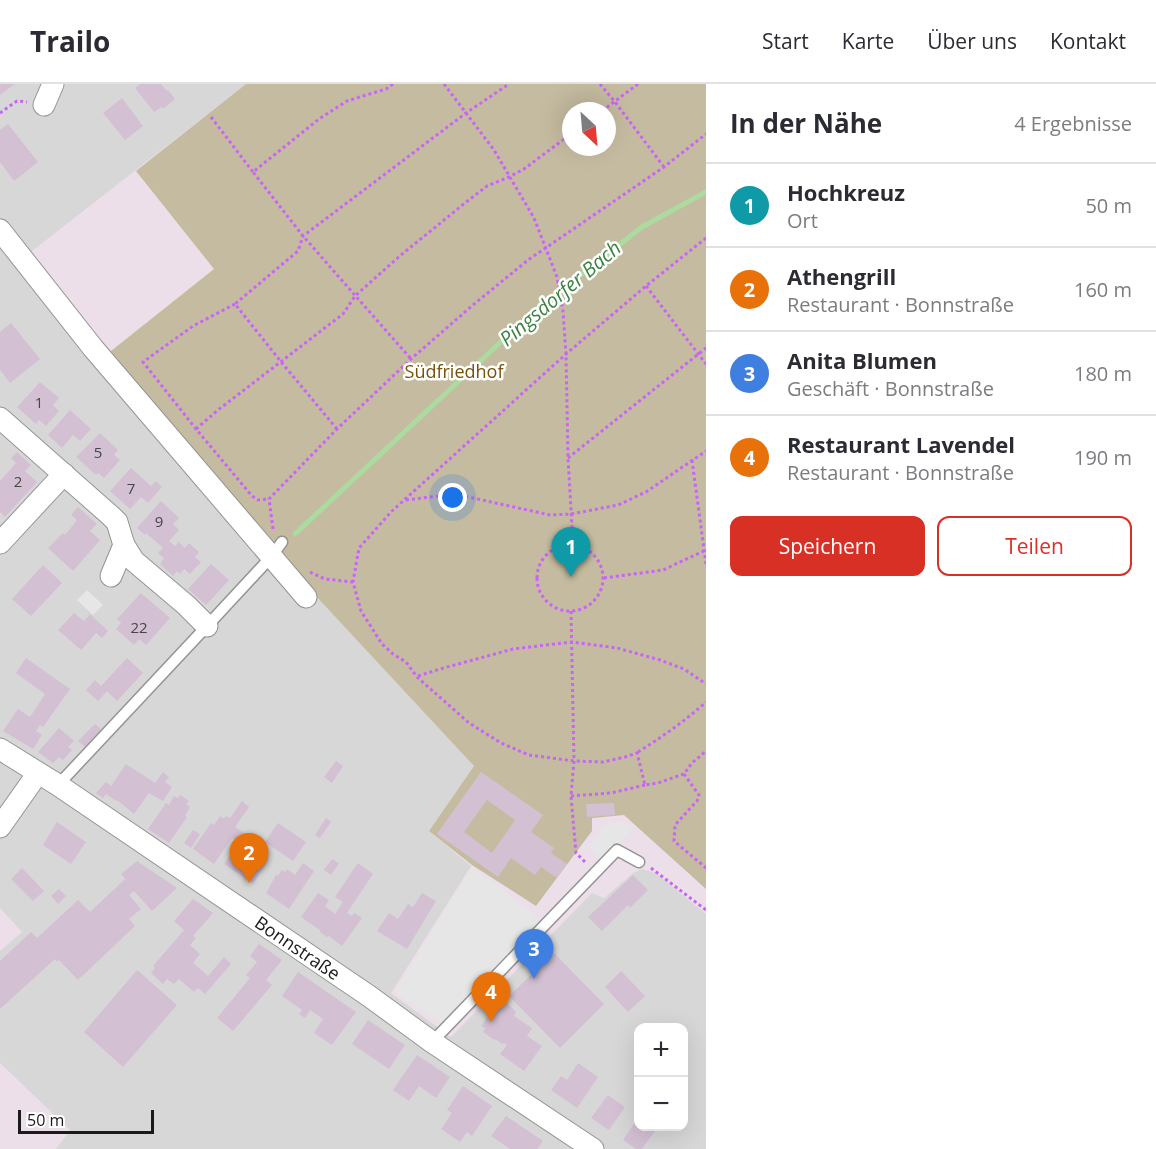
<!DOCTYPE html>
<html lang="de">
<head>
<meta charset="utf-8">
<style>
  body { margin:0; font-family:"Open Sans",sans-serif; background:#f7f7f7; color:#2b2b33 }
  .controls { position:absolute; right:18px; bottom:18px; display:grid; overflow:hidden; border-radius:12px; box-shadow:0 6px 24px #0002 }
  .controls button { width:54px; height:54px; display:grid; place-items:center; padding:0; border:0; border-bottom:2px solid #e1e1e2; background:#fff; color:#2b2b33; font:30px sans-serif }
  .compass { position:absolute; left:562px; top:18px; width:54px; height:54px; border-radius:50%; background:#fff; box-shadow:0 6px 24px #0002; rotate:154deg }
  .scale { position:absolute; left:18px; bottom:15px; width:136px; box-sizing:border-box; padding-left:6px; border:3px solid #1a1a1a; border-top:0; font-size:16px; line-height:21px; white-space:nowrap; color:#1a1a1a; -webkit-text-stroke:4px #fff; paint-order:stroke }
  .you { position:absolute; left:453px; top:414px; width:21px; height:21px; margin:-15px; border:4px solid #fff; border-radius:50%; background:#1a73e8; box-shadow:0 0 0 9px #1a73e833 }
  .badge { display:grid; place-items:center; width:39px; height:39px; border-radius:50%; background:#d93025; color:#fff; font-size:20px; font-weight:700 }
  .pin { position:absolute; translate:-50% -50px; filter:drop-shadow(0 2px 3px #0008) }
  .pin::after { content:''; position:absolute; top:32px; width:21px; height:18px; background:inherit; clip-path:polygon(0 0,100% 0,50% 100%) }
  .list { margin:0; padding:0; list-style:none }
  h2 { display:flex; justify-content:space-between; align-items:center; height:78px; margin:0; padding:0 24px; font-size:26px }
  h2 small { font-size:20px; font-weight:400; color:#7c7c81 }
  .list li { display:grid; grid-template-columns:39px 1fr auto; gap:18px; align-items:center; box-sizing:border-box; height:84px; padding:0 24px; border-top:2px solid #e1e1e2 }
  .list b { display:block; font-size:22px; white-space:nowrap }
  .list p { margin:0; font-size:20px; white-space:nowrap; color:#7c7c81 }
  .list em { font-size:20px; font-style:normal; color:#7c7c81 }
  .actions { display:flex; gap:12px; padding:18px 24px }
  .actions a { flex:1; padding:14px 0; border:2px solid #d93025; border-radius:12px; text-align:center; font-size:21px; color:#d93025 }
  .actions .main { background:#d93025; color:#fff }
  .map { position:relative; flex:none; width:706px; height:1065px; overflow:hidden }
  header { display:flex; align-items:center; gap:36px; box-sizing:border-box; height:84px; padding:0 30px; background:#fff; border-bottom:2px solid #e1e1e2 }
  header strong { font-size:28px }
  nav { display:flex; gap:33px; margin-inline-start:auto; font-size:21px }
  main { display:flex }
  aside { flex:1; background:#fff }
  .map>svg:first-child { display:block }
  .residential { fill:#d8d7d8; fill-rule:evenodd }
  .cemetery { fill:#c5bba0; fill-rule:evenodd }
  .parking { fill:#e6e6e6 }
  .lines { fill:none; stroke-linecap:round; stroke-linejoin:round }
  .stream { stroke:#abdb9f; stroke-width:5 }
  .building { fill:#d3c0d3; fill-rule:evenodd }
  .lane-casing { stroke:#949494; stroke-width:13 }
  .street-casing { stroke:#949494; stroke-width:23 }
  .path { stroke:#c963fa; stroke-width:3; stroke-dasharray:3 3; stroke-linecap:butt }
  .lane { stroke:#fff; stroke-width:10 }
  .street { stroke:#fff; stroke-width:21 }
  .labels { text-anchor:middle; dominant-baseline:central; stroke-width:5; stroke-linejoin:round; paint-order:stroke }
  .number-label { font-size:15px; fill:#484448 }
  .park-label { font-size:18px; fill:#76510a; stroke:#fff }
  .street-label { font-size:18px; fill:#1a1a1a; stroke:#fff }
  .water-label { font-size:20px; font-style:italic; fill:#3a8340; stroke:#fff }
</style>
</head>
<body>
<header>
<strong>Trailo</strong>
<nav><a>Start</a><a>Karte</a><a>Über uns</a><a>Kontakt</a></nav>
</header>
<main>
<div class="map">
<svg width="706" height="1065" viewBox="0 0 706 1065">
  <rect width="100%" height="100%" fill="#ecdfe9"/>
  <path class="residential" d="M0 0H246L27 171 0 135Z
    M0 149 474 682 429 747 471 782 391 909 451 953 592 809 604 814 633 789 642 785 656 789 706 830V1065H56L70 1046 0 979V867L22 848 0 824ZM638 944H684V1042H638Z"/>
  <path class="cemetery" d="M246 0H706V805L624 731 592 734V747L536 822 472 781 429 747 474 682 275 468 106 271 214 185 136 87ZM571 27H607V63H571Z"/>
  <path class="parking" d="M87 506 103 521 93 531 77 516Z
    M623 738 633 744 602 776 588 763 606 739Z
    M472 782 549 842 451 947 395 908Z"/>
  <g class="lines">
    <path class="stream" d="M295 450 533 228 642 143 706 108"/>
  </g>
  <path class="building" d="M0 0H15L0 11Z
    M140 0H161L167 7 168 6 175 15 163 25 162 23 154 28 135 4Z
    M122 14 143 42 125 56 103 29Z
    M8 40 38 78 14 97 0 78V46Z
    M11 239 40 275 10 299 0 286V248Z
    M40 298 59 314 53 321 59 327 46 342 39 336 36 340 17 323Z
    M70 326 91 345 80 357 73 351 62 364 48 351Z
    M100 349 118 366 114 371 120 376 104 394 98 389 96 391 76 373Z
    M17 368 31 381 25 387 37 398 5 433 0 428V397L16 379 11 374Z
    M131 384 151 402 156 397 162 403 148 419 141 413 130 425 110 407Z
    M161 417 179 434 173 440 179 446 169 457 175 462 179 458 185 464 189 459 199 468 195 473 201 478 190 490 184 485 180 490 177 487 173 492 160 480 164 474 158 469 163 464 146 449 145 451 137 444Z
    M78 423 97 440 90 447 100 456 73 487 48 464 63 449 65 451 77 436 71 431Z
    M211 480 229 496 206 521 188 505Z
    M43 481 62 499 31 532 12 515Z
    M141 509 170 534 146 561 139 555 134 561 116 545 121 539 117 535Z
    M74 529 84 537 90 530 108 547 102 554 96 549 81 566 58 546Z
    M26 574 70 605 43 643 40 641 36 647 42 651 33 665 3 647 18 625 30 633 45 610 16 589Z
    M127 574 143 589 117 617 107 607 98 617 86 606 95 596 101 602Z
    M95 640 101 645 85 663 78 657Z
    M59 644 74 657 68 663 72 666 63 676 59 673 53 679 38 668Z
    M336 677 343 682 332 699 324 693Z
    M126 680 155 699 163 688 169 693 165 698 172 703 163 717 149 709 134 730 117 716 116 717 106 710 103 714 96 709 106 698 111 702Z
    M481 688 543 731 531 748 554 764 551 769 567 780 557 794 541 783 535 791 511 774 498 793 437 750ZM487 716 515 736 492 769 464 748Z
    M180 711 189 717 186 720 190 723 185 732 187 733 169 759 148 745 166 719 169 721 174 712 178 714Z
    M242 717 249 723 235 743 245 750 238 758 232 754 214 780 193 765 211 739 214 741 220 732 224 735 226 732 230 734Z
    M614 719 615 731 587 733 586 720Z
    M326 734 331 738 320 754 315 751Z
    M57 738 86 758 71 780 43 761Z
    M278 739 306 758 293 777 265 758Z
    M193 746 200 750 191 764 184 759Z
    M251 753 263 762 258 768 269 775 253 800 224 780 233 767 239 771Z
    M332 775 339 779 331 791 324 786Z
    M137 777 177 804 152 827 134 807 129 811 141 825 129 835 135 842 78 896 59 876 57 878 55 875 0 925V877L31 848 37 854 78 816 90 828 125 795 121 790Z
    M303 779 314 787 289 825 266 809 276 791 278 792 282 786 285 788 287 785 295 791Z
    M358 779 373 790 347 829 352 832 354 829 362 834 342 862 329 852 327 853 320 848V846L301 833 318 809 329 816 325 822 335 830 343 818 335 813Z
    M22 784 44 807 33 817 11 795Z
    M633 791 648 806 630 824 628 821 602 847 588 833Z
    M59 805 66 812 58 820 51 812Z
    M422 809 436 817 407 865 377 847 389 829 398 835 408 820 413 823Z
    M193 815 213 829 193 852 196 854 190 861 200 870 193 879 208 892 224 873 231 880 205 910 198 904 194 908 179 895 174 900 167 895 163 900 151 889 155 884 153 882 184 846 174 837Z
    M259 860 282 876 266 896 272 901 233 947 217 934 250 894 246 891 257 878 250 872Z
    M554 869 604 920 560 964 509 912Z
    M137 886 177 921 123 983 84 948Z
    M621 887 645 912 628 928 605 903Z
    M298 888 356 928 332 961 314 949 323 935 310 926 305 934 299 930 302 926 282 912Z
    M505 917 516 928 514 932 532 944 527 952 542 962 524 987 500 970 507 961 504 959 502 960 495 955 494 956 483 948 485 944 481 942 497 921 499 922Z
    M368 936 405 961 389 985 352 960Z
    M417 971 450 993 436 1014 419 1002 409 1017 393 1006Z
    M578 979 598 993 577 1024 551 1006 561 992 567 996Z
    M463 1002 492 1022 472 1052 467 1048 460 1058 441 1045 452 1029 447 1026Z
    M608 1011 625 1023 609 1046 591 1034Z
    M506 1032 543 1057 537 1065H510L491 1052Z
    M637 1035 638 1036V1042H648L655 1047 642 1065H636L623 1056Z"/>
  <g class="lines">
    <g class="lane-casing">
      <path id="lane" d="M58 701 207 542 271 473 282 458
        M432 958 617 766 639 778"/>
    </g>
    <g class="street-casing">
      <g id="street">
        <path d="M44 21 53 0"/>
        <path d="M0 146 93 264 306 513"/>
        <path d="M0 334 111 432 117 438 124 461 134 477 186 521 207 542"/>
        <path d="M0 459 64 390"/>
        <path d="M111 492 124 461"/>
        <path id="s1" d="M0 665 58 701 369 912 432 958 593 1065"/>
        <path d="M0 743 38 689"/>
      </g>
    </g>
    <path class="path" d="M393 0 386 5 347 17 319 35 253 88 303 152 411 275
      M444 0 494 66 534 134 557 193 563 227 566 270 568 374 573 460
      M600 0 615 18 664 83
      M602 27 638 0
      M0 29 17 17 27 18
      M211 33 253 88
      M706 154 646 202 566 270 392 427 359 464 353 498 361 527 382 560 393 570 406 578 417 593 469 639 501 659 529 671 574 677 603 678 625 673 637 669 645 701 658 699 684 690 692 679 706 667
      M646 202 706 280
      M235 220 193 242 143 278 196 345 252 412 258 416 269 415
      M196 345 218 326 343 230 355 212 401 171 465 119 487 102 509 93 524 85 571 50
      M337 345 282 279 235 220 298 167 303 152 466 29 509 0
      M568 374 706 264
      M692 376 706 480
      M406 416 455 410 550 431 571 430 618 421 646 408 706 367
      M273 445 269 415 337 345 411 275 473 221 528 176 664 83 706 50
      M537 494a33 33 0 1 1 66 0a33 33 0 1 1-66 0Z
      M310 488 325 495 353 498
      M604 494 663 486 706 466
      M571 527 574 677 571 712 576 769 585 778
      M418 592 440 585 513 565 572 558 617 564 660 576 684 585 706 600
      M638 668C662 653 685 637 706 618
      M684 690 699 711 697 717 675 741 674 757 706 784
      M571 712 611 709 645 701
      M651 784 706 826"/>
    <use href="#lane" class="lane"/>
    <use href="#street" class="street"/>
  </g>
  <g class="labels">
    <g class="number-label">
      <text x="39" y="318">1</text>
      <text x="98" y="368">5</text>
      <text x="18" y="397">2</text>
      <text x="131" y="404">7</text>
      <text x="159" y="437">9</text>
      <text x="139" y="543">22</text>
    </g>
    <g class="park-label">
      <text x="454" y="287">Südfriedhof</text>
    </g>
    <g class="street-label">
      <text stroke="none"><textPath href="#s1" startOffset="358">Bonnstraße</textPath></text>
    </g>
    <g class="water-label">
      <text transform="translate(560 209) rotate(-40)">Pingsdorfer Bach</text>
    </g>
  </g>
</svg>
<div class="controls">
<button>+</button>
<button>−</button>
</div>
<svg class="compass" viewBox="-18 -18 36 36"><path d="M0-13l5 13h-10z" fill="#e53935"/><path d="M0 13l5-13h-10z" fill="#7c7c81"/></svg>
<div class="scale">50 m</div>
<div class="you"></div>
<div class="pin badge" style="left:571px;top:493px;background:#0f9aa8">1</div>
<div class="pin badge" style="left:249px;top:799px;background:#e8710a">2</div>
<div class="pin badge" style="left:534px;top:895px;background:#3f7fe0">3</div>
<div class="pin badge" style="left:491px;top:938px;background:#e8710a">4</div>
</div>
<aside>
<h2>In der Nähe<small>4 Ergebnisse</small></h2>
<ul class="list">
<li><span class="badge" style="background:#0f9aa8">1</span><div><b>Hochkreuz</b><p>Ort</p></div><em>50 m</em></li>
<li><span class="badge" style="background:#e8710a">2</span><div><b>Athengrill</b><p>Restaurant · Bonnstraße</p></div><em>160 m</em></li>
<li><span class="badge" style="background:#3f7fe0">3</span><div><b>Anita Blumen</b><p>Geschäft · Bonnstraße</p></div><em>180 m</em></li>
<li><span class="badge" style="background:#e8710a">4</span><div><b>Restaurant Lavendel</b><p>Restaurant · Bonnstraße</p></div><em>190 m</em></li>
</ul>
<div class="actions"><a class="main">Speichern</a><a>Teilen</a></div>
</aside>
</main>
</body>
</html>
